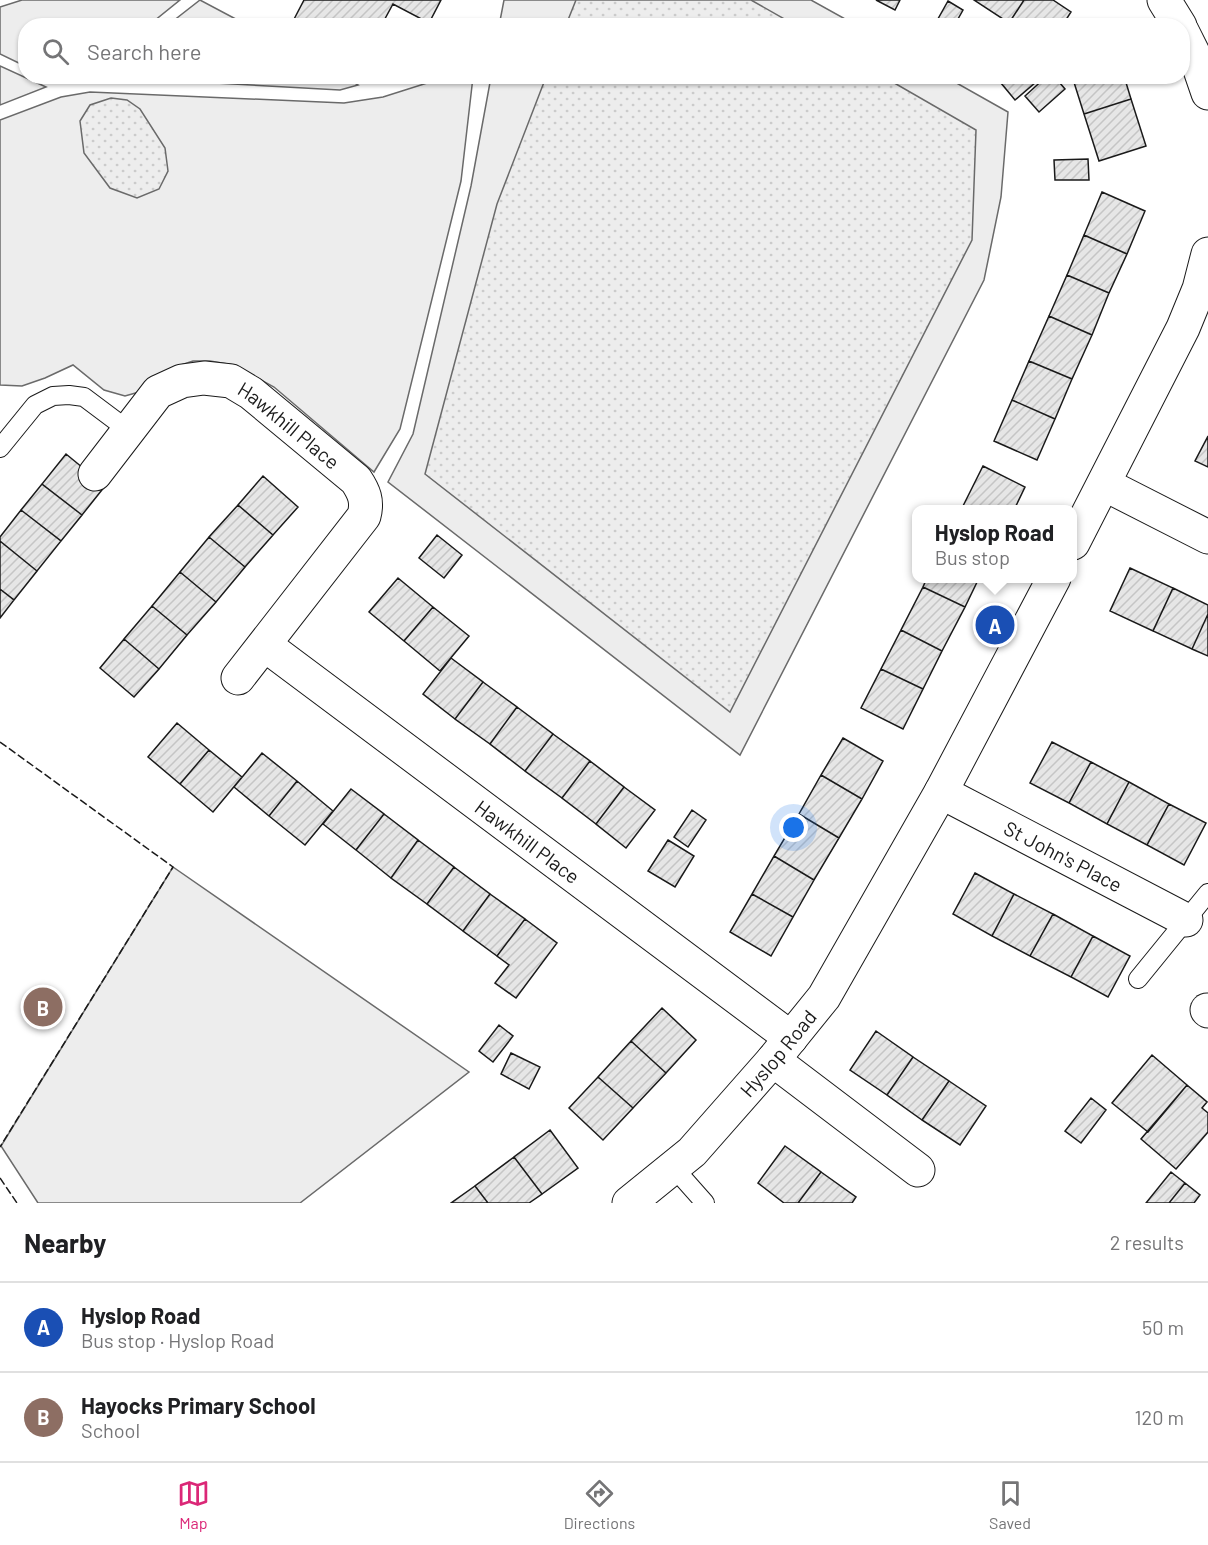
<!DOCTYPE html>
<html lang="en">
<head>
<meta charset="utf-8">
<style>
  body { margin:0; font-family:Barlow,sans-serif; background:#f6f6f6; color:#202124 }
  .you { position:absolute; left:794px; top:828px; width:21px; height:21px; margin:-15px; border:4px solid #fff; border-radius:50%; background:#1a73e8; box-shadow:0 0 0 9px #1a73e833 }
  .badge { display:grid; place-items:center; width:39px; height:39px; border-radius:50%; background:#db2777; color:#fff; font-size:20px; font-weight:700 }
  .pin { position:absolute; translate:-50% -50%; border:3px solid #fff; box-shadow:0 2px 6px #0006 }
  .popup { position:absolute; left:912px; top:505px; width:165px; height:78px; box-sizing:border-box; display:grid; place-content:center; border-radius:12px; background:#fff; filter:drop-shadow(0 2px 4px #0005); font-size:20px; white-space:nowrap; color:#757577 }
  .popup b { font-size:22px; color:#202124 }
  .popup::after { content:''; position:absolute; left:50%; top:100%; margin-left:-12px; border:12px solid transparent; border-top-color:#fff }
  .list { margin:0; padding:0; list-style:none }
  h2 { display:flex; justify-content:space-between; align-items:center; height:78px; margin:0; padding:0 24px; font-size:26px }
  h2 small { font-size:20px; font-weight:400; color:#757577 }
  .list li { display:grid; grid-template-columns:39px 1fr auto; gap:18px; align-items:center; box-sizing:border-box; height:90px; padding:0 24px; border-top:2px solid #e0e0e0 }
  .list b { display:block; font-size:22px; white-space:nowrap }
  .list p { margin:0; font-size:20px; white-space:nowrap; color:#757577 }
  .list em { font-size:20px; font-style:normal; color:#757577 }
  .icon { flex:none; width:33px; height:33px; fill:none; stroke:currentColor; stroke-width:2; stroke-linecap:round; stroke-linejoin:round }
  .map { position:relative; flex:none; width:1208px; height:1203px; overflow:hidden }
  .search { position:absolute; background:#fff; box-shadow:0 2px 4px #0004; left:18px; right:18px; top:18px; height:66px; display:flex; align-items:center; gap:15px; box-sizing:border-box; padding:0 21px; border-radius:24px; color:#757577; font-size:22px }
  .sheet { height:258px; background:#fff }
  nav { display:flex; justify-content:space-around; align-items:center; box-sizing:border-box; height:84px; border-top:2px solid #e0e0e0; background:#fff; font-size:16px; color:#757577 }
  nav a { display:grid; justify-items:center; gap:3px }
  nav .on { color:#db2777 }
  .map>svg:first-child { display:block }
  .built { fill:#ededed; stroke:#6a6a6a; stroke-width:1.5 }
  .park { fill:url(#park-dots); stroke:#6a6a6a; stroke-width:1.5 }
  .building { fill:url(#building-hatch); stroke:#1a1a1a; stroke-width:1.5 }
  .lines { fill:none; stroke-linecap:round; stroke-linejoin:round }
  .lane-casing { stroke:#1a1a1a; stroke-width:20 }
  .street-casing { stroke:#1a1a1a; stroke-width:35 }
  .lane { stroke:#fff; stroke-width:18 }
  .street { stroke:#fff; stroke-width:33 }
  .fence { stroke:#1a1a1a; stroke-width:1.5; stroke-dasharray:8 3; stroke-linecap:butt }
  .labels { text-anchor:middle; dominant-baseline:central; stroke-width:4.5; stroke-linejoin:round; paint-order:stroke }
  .street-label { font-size:20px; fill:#1a1a1a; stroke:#fff }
</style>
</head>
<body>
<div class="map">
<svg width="1208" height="1203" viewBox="0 0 1208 1203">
  <defs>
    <pattern id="park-dots" width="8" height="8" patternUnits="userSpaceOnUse" patternTransform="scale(1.5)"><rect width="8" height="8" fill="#ededed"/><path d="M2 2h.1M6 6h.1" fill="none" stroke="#cbcbcb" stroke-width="1.8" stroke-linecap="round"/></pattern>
    <pattern id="building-hatch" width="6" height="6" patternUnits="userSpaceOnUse" patternTransform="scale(1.5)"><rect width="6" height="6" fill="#e6e6e6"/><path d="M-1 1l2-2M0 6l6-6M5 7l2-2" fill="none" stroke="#c5c5c5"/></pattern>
  </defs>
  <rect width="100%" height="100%" fill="#fff"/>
  <path class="built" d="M22 0H180L149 25 26 26 25 66 0 54V7Z
    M200 0 247 25H168Z
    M504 0H811L856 25 499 26Z
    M0 66 46 87 0 105Z
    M343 76 358 85 340 90 106 77Z
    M446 77H473L461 181 400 429 374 472 274 387 234 365 210 361H193L178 366 139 392 125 396 104 390 73 365 45 378 22 386 0 385V120L61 97 90 92 344 103 383 97Z
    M491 77H946L1008 112 1001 197 984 280 740 755 388 482 413 434 471 186Z
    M173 867 469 1072 300 1203H38L1 1146Z"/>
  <path class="park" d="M576 0H751L795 25H566Z
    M546 77H884L976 130 972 240 730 712 425 474 497 204Z
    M111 98 127 100 140 109 165 148 168 171 159 189 137 198 110 188 84 153 80 121 90 105Z"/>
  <path class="building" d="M304 0H441L429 23 393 4 381 26H292L291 25Z
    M876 0H900L895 10Z
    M974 0H1024L1009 23Z
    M1024 0H1053L1071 12 1062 26H1013L1009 23Z
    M948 1 963 10 954 26H934Z
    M1010 76H1043L1015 100 1001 83Z
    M1047 76H1054L1065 89 1039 112 1025 96Z
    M1072 76H1124L1131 99 1084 114Z
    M1131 99 1146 146 1099 161 1084 114Z
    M1088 159 1089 180H1055L1054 160Z
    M1102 192 1145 211 1127 254 1084 235Z
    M1084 235 1127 254 1109 293 1067 275Z
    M1067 275 1109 293 1092 335 1049 316Z
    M1049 316 1092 335 1072 379 1029 361Z
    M1029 361 1072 379 1055 419 1012 400Z
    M1012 400 1055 419 1037 460 994 441Z
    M1208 436V467L1195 461Z
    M66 454 105 486 82 515 42 484Z
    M983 466 1025 487 1014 510 962 508Z
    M263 476 298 507 273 535 238 505Z
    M42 484 82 515 61 541 21 510Z
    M238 505 273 535 245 567 209 537Z
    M21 510 61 541 37 571 0 541V537Z
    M437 535 462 555 444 578 419 558Z
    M209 537 245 567 216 602 180 572Z
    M0 541 37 571 14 600 0 589Z
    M1130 568 1173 588 1153 631 1110 611Z
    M180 572 216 602 187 635 152 606Z
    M398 578 433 607 404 641 369 612Z
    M927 578H979L965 607 923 587Z
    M923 587 965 607 942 651 901 630Z
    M1173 588 1208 605V614L1192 649 1153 631Z
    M0 589 14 600 0 618Z
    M152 606 187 635 159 669 124 639Z
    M433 607 469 636 440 671 404 641Z
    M1208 614V656L1192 649Z
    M901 630 942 651 923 689 881 669Z
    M124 639 159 669 134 697 100 668Z
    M451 658 483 682 455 719 423 694Z
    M881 669 923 689 903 729 861 708Z
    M483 682 517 707 490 744 455 719Z
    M517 707 553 734 525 771 490 744Z
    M177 723 209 750 180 784 148 757Z
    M553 734 590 761 562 798 525 771Z
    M843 738 883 761 862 799 821 775Z
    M1052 742 1091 762 1069 803 1030 783Z
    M209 750 242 777 213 812 180 784Z
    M262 753 297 781 269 816 234 787Z
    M590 761 624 787 596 824 562 798Z
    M1091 762 1129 782 1107 824 1069 803Z
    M821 775 862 799 839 838 799 814Z
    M297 781 333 811 305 845 269 816Z
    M1129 782 1169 804 1147 845 1107 824Z
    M624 787 655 810 626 848 596 824Z
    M351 789 384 814 356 850 323 824Z
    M1169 804 1206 823 1184 865 1147 845Z
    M692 810 706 820 688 847 674 837Z
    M384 814 418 840 391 878 356 850Z
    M799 814 839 838 814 880 774 856Z
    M418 840 454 867 427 904 391 878Z
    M668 840 694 856 675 887 648 871Z
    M774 856 814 880 793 917 752 894Z
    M454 867 490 894 463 931 427 904Z
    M975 873 1014 894 992 936 953 914Z
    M490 894 525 919 497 956 463 931Z
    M752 894 793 917 771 956 730 932Z
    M1014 894 1053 914 1030 956 992 936Z
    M1053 914 1093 936 1071 977 1030 956Z
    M525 919 557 943 516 998 495 983 509 965 497 956Z
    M1093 936 1130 956 1108 997 1071 977Z
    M662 1008 696 1040 666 1073 631 1041Z
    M499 1025 513 1036 493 1062 479 1051Z
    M876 1031 913 1057 887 1095 850 1070Z
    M631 1041 666 1073 633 1108 598 1077Z
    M511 1053 540 1067 529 1089 501 1074Z
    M1152 1055 1187 1085 1148 1132 1112 1103Z
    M913 1057 949 1081 922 1120 887 1095Z
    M598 1077 633 1108 603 1140 569 1108Z
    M949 1081 986 1106 960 1145 922 1120Z
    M1187 1085 1207 1102 1202 1108 1208 1113V1132L1176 1169 1141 1139Z
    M1091 1098 1106 1110 1081 1143 1065 1131Z
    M550 1130 578 1168 542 1194 514 1157Z
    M785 1146 821 1172 798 1203H784L758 1183Z
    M514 1157 542 1194 529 1203H488L475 1186Z
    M821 1172 856 1197 852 1203H798Z
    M1171 1172 1185 1183 1169 1203H1146Z
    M1185 1183 1200 1195 1194 1203H1169Z
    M475 1186 488 1203H451Z"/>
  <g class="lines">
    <g class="lane-casing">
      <path id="lane" d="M0 448 35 405 53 396 69 395 84 397 128 430
        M1138 979 1208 893
        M674 1168 705 1203"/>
    </g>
    <g class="street-casing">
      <g id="street">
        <path d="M1164 0 1180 26"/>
        <path d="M1182 31 1197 61 1208 93"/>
        <path id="s1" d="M95 474 158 392 182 381 204 378 231 381 251 393 356 480C364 492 368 501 364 516L238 678"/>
        <path d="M1104 484 1208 537"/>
        <path d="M1073 543 1183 328 1199 289 1208 254"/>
        <path id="s2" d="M265 645 791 1038"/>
        <path id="s3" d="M941 792 1186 920"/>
        <path d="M1207 1010 1208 1011"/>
        <path d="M773 1060 918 1170"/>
        <path id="s4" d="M629 1203 692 1152 773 1060 824 997 941 792 1054 578"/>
      </g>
    </g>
    <use href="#lane" class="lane"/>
    <use href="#street" class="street"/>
    <path class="fence" d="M0 742 173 867 0 1147
      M0 1178 17 1203"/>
  </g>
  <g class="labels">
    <g class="street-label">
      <text stroke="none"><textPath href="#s1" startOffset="252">Hawkhill Place</textPath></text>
      <text stroke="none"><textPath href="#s2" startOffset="328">Hawkhill Place</textPath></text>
      <text stroke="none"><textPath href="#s3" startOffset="138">St John's Place</textPath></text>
      <text stroke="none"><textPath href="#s4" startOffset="212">Hyslop Road</textPath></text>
    </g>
  </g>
</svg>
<div class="you"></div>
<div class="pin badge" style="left:995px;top:625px;background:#1a4fb4">A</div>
<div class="popup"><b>Hyslop Road</b>Bus stop</div>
<div class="pin badge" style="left:43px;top:1007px;background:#8d6e63">B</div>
<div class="search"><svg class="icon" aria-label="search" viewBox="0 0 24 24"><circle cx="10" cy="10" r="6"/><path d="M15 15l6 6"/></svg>Search here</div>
</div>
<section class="sheet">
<h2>Nearby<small>2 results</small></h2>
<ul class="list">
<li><span class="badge" style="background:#1a4fb4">A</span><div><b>Hyslop Road</b><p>Bus stop · Hyslop Road</p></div><em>50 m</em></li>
<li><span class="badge" style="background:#8d6e63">B</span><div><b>Hayocks Primary School</b><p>School</p></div><em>120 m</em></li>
</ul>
</section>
<nav>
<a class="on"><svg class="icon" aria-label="map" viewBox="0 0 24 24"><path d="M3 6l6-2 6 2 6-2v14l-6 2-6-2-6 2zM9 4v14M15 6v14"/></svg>Map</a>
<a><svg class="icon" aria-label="directions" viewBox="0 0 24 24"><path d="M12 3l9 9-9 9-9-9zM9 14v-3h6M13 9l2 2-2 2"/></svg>Directions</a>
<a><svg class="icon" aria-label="saved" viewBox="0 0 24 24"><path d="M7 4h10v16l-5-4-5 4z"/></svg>Saved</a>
</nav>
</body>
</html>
